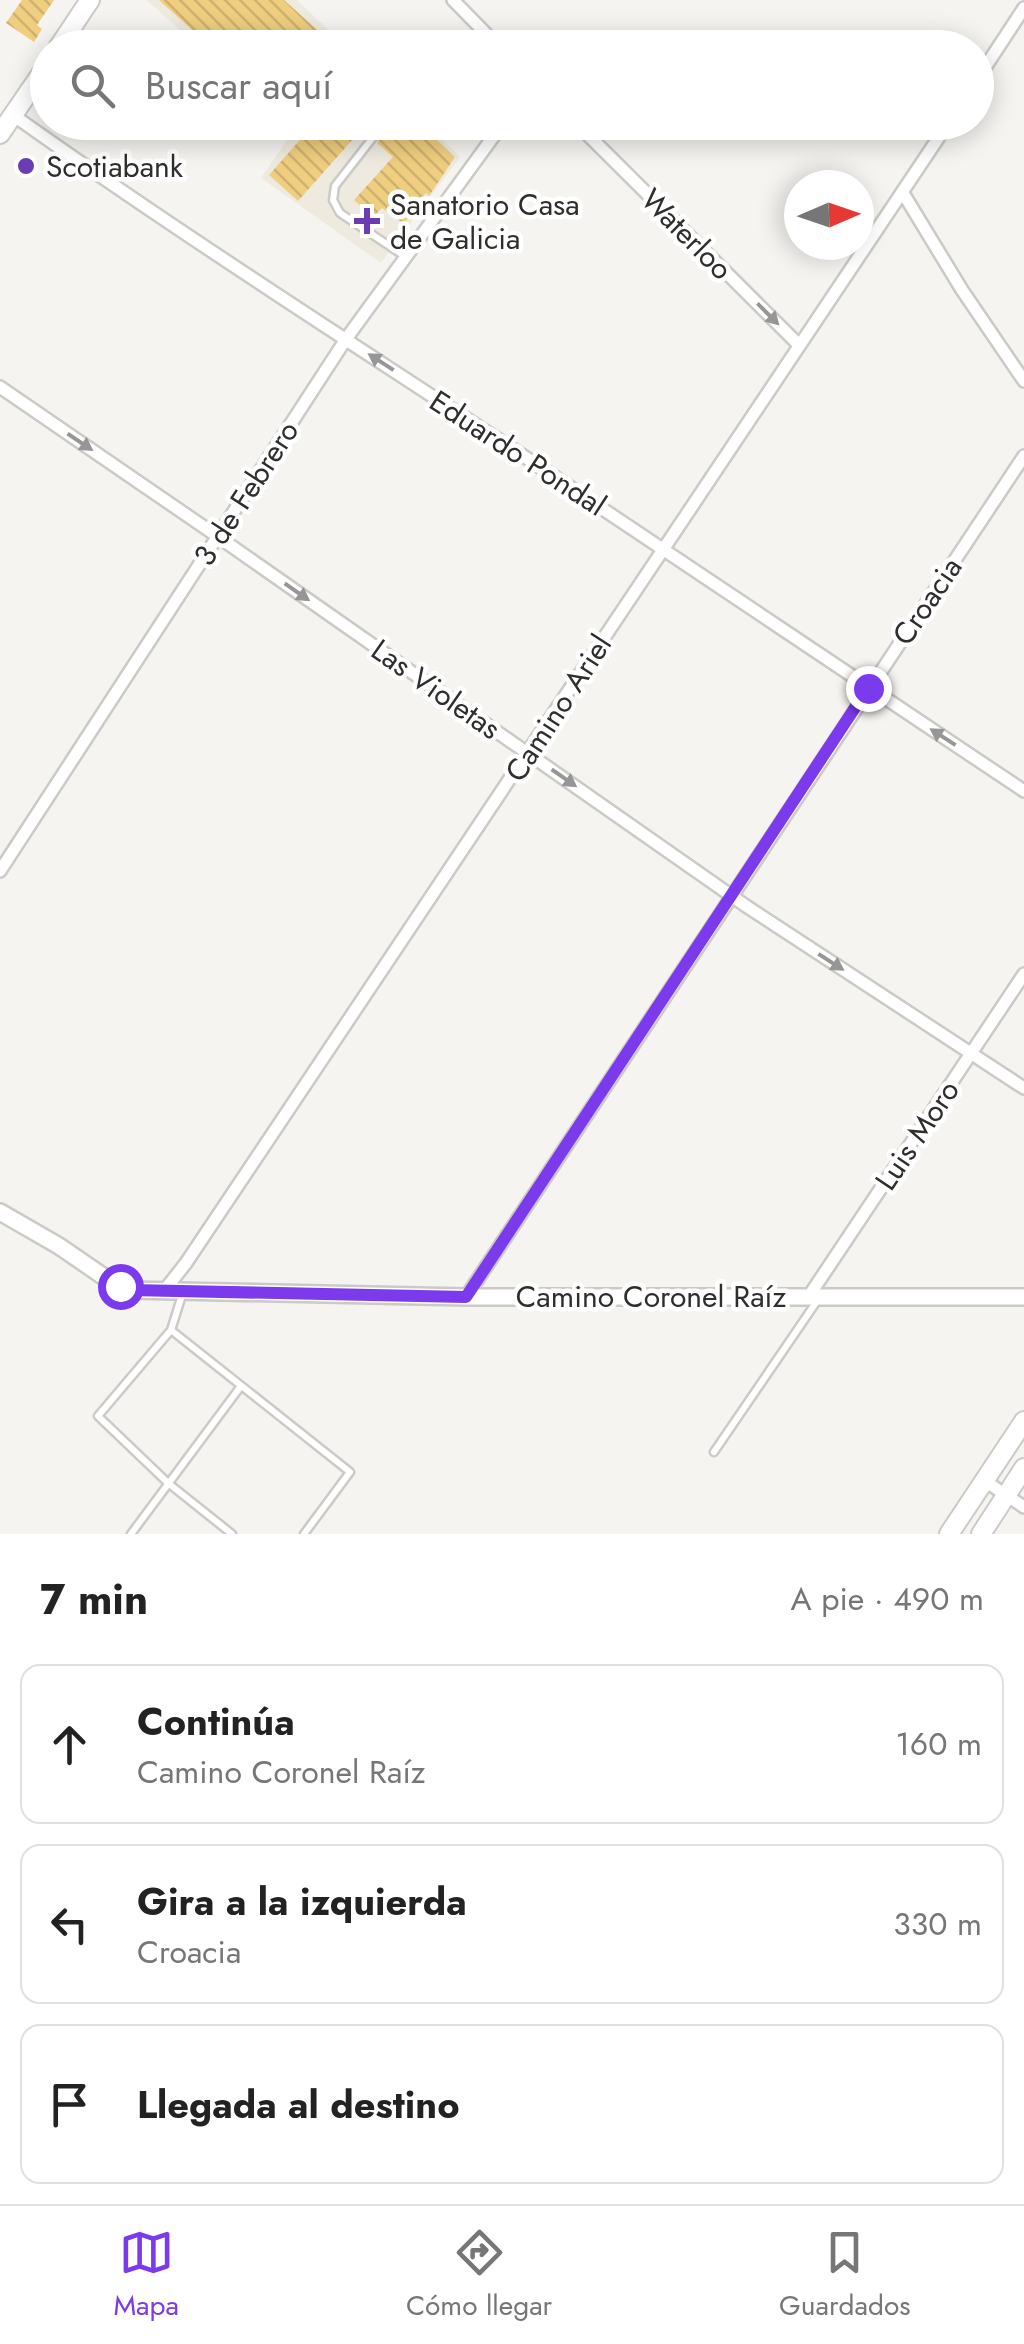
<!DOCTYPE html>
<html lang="es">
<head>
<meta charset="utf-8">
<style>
  body { margin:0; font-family:Jost,sans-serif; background:#f6f6f6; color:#222 }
  .compass { position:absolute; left:784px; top:170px; width:90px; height:90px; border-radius:50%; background:#fff; box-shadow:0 5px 25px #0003; rotate:88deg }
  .stop { position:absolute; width:30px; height:30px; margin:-22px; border:8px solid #7c3aed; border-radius:50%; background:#fff }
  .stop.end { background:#7c3aed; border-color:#fff; box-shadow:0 2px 10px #0008 }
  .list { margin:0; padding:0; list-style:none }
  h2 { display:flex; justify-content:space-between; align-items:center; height:130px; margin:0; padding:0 40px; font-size:42px }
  h2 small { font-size:32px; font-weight:400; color:#767676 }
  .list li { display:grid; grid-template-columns:65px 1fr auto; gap:30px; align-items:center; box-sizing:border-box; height:160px; margin:0 20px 20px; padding:0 20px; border:2px solid #e0e0e0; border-radius:20px }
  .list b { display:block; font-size:38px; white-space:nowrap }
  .list p { margin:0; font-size:32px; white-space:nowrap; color:#767676 }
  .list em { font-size:32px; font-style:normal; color:#767676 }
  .icon { flex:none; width:55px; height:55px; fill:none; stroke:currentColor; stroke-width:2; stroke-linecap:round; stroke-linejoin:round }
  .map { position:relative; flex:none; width:1024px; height:1534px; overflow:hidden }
  .search { position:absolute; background:#fff; box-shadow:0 5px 25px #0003; left:30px; right:30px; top:30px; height:110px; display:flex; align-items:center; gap:25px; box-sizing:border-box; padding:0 35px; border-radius:55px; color:#767676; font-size:38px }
  .sheet { height:670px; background:#fff }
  nav { display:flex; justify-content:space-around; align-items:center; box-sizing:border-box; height:140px; border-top:2px solid #e0e0e0; background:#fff; font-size:28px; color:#767676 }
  nav a { display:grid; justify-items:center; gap:5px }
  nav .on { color:#7c3aed }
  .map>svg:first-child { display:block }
  .built { fill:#eeeadf }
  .building { fill:url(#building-back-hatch) }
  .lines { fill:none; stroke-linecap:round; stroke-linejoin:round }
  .service-casing { stroke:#cbcac6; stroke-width:11 }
  .minor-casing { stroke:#cbcac6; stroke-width:16 }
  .tertiary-casing { stroke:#cbcac6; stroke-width:20 }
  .secondary-casing { stroke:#cbcac6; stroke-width:22 }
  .primary-casing { stroke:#cbcac6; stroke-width:22 }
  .service { stroke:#fff; stroke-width:6 }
  .minor { stroke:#fff; stroke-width:11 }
  .tertiary { stroke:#fff; stroke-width:15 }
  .secondary { stroke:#fff; stroke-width:18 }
  .primary { stroke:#fff; stroke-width:18 }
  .oneway { fill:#979696 }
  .route { stroke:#7c3aed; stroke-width:12 }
  .poi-dot { fill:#6c3cb4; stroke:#fff; stroke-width:4 }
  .labels { text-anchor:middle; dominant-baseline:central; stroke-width:9; stroke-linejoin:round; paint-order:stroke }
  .poi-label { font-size:30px; fill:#2f2e2d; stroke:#fff; text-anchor:start }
  .street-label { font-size:30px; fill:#2f2e2d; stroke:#fff }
</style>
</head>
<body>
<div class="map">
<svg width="1024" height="1534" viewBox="0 0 1024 1534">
  <defs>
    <pattern id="building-back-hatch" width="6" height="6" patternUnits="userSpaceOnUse" patternTransform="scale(2.5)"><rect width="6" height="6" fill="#f0ce7f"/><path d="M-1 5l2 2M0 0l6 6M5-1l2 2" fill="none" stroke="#ceb16e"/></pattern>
  </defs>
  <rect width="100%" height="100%" fill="#f6f4f1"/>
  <path class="built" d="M147 0H297L346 47H198Z
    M279 123H425L460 157 381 263 261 178 291 134Z"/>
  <path class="building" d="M22 0H54L37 25 42 29 34 42 6 23Z
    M159 0H284L337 48H212Z
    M295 122H376L367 134 362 129 298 201 269 175 306 133Z
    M392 122H418L455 157 429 196 426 193 404 224 382 208 373 217 354 200 393 157 377 143Z"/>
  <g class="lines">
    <g class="service-casing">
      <path id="service" d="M385 122 335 186 333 200 340 213 406 257
        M183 1292 171 1330 98 1416 168 1483 232 1534
        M171 1330 350 1472 304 1534
        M714 1452 817 1301
        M131 1534 241 1386"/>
    </g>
    <g class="minor-casing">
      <path id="minor" d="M453 0 500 48
        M976 81 1024 8
        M13 115C183 236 360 348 534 463 698 571 860 683 1024 791
        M575 122 799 345
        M903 193 962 290 1024 381
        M0 387 217 536 746 906 1024 1088
        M0 871 346 339 504 122
        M164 1291 186 1263 949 122
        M809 1296 1024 974
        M466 1297 1024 456
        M985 1481 1024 1507"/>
    </g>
    <g class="tertiary-casing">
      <path id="tertiary" d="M0 1212 59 1246 107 1279 130 1290 466 1297H1024"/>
    </g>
    <g class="secondary-casing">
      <path id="secondary" d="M58 48 90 0
        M0 134 48 64"/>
    </g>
    <g class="primary-casing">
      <path id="primary" d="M949 1534 1024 1421
        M981 1534 1024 1468"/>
    </g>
    <use href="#service" class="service"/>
    <use href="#minor" class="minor"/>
    <use href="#tertiary" class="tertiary"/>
    <use href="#secondary" class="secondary"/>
    <use href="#primary" class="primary"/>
  </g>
  <defs><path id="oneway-solid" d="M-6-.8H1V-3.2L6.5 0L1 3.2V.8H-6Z" transform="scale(2.5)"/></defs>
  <g class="oneway">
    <use href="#oneway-solid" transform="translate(768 314) rotate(45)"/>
    <use href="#oneway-solid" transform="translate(381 362) rotate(-147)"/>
    <use href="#oneway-solid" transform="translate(80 442) rotate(34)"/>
    <use href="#oneway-solid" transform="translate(297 592) rotate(35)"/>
    <use href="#oneway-solid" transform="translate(943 737) rotate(-147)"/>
    <use href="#oneway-solid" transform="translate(564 778) rotate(35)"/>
    <use href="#oneway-solid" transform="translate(831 962) rotate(33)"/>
  </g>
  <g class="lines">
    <path class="route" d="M120 1286 130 1290 466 1297 868 688"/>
  </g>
  <g class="poi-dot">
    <circle cx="26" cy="166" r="10"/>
    <path d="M362 206h10v10h10v10h-10v10h-10v-10h-10v-10h10z"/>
  </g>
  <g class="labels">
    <g class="poi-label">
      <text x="46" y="166">Scotiabank</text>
      <text x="390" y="204">Sanatorio Casa<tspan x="390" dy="34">de Galicia</tspan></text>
    </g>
    <g class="street-label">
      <text transform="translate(687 234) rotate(45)">Waterloo</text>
      <text transform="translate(518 453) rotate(33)">Eduardo Pondal</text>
      <text transform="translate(246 493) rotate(-57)">3 de Febrero</text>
      <text transform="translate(927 601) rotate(-56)">Croacia</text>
      <text transform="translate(436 689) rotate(35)">Las Violetas</text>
      <text transform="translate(558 708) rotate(-57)">Camino Ariel</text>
      <text transform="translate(917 1135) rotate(-56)">Luis Moro</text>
      <text x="651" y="1296">Camino Coronel Raíz</text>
    </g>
  </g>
</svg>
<svg class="compass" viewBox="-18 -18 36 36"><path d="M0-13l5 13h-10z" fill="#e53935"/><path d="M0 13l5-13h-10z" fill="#767676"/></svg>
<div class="stop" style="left:120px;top:1286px"></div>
<div class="stop end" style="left:868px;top:688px"></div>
<div class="search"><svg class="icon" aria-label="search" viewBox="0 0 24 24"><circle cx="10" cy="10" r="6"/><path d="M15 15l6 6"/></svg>Buscar aquí</div>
</div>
<section class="sheet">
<h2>7 min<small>A pie · 490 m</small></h2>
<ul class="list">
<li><svg class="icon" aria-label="ahead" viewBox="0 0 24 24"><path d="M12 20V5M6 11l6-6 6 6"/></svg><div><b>Continúa</b><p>Camino Coronel Raíz</p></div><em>160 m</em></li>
<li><svg class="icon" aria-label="left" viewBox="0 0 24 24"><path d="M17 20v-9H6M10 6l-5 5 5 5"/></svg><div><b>Gira a la izquierda</b><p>Croacia</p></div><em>330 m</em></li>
<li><svg class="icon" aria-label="arrive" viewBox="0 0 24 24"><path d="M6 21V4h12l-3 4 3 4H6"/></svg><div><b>Llegada al destino</b></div></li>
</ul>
</section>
<nav>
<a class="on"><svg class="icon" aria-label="map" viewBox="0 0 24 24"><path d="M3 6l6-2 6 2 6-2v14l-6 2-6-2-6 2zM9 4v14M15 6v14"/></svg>Mapa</a>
<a><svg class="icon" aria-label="directions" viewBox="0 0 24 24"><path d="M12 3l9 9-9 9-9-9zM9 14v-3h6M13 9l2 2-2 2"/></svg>Cómo llegar</a>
<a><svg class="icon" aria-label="saved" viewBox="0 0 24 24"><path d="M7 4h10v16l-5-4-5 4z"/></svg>Guardados</a>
</nav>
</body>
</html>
